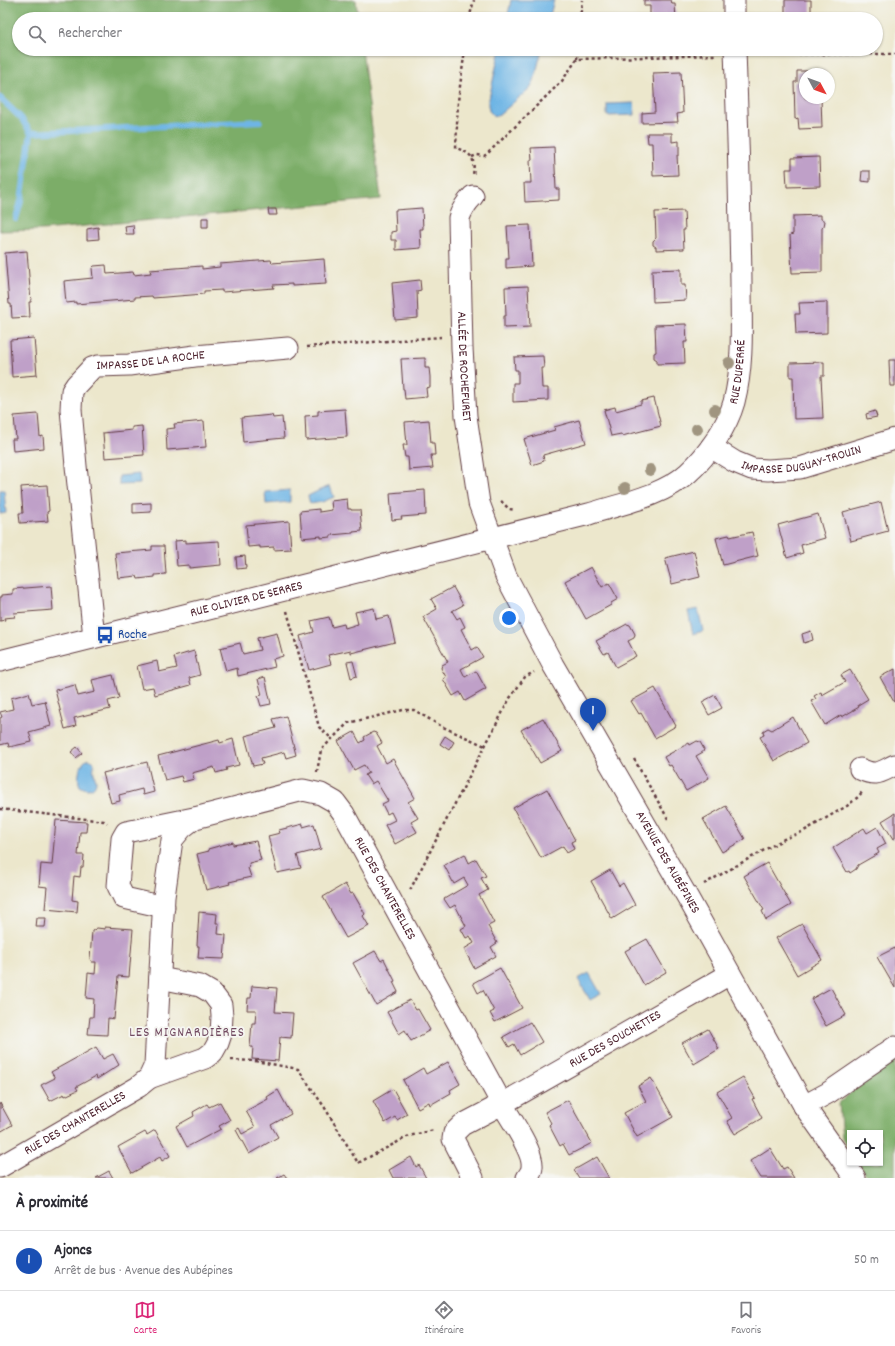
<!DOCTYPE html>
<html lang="fr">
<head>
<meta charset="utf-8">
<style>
  body { margin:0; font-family:Dekko,sans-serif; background:#f2f2f3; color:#2b2b33 }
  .controls { position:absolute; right:12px; bottom:12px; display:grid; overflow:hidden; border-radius:0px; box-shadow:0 1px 3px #0004 }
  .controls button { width:36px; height:36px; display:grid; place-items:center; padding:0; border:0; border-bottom:1px solid #e1e1e2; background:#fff; color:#2b2b33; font:20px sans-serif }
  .compass { position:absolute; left:799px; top:68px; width:36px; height:36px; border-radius:50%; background:#fff; box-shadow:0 1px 3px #0004; rotate:131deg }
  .you { position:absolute; left:509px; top:618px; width:14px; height:14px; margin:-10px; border:3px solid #fff; border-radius:50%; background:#1a73e8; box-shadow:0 0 0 6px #1a73e833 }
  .badge { display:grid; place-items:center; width:26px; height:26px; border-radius:50%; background:#db2777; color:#fff; font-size:13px; font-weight:700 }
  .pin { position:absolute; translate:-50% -33px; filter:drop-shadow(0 1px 2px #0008) }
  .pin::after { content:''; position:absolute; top:21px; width:14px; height:12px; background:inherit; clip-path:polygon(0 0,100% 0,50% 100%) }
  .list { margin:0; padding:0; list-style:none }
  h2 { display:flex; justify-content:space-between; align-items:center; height:52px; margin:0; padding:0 16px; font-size:17px }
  h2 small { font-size:13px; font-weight:400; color:#7c7c81 }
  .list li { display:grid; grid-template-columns:26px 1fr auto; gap:12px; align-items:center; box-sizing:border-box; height:60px; padding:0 16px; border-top:1px solid #e1e1e2 }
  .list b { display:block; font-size:15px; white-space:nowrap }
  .list p { margin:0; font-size:13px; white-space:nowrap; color:#7c7c81 }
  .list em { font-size:13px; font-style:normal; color:#7c7c81 }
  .icon { flex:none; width:22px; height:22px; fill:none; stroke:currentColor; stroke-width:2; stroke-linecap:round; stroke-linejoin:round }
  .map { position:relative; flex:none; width:895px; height:1178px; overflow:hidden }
  .search { position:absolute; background:#fff; box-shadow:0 1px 3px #0004; left:12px; right:12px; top:12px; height:44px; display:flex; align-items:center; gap:10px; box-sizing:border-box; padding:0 14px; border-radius:22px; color:#7c7c81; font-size:15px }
  .sheet { height:112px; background:#fff }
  nav { display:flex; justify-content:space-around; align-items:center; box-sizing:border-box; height:56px; border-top:1px solid #e1e1e2; background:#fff; font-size:11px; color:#7c7c81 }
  nav a { display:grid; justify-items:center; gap:2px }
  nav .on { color:#db2777 }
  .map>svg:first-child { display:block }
  .forest { fill:#7cad68; stroke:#63664a }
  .water { fill:#6eb5e5; stroke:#5c6a88 }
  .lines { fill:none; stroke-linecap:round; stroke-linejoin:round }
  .stream { stroke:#6eb5e5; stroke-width:6 }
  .building { fill:#bfa0c8 }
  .minor-casing { stroke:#623d43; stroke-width:23 }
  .path { stroke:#623d43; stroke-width:2.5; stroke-dasharray:3 3; stroke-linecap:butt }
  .minor { stroke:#fff; stroke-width:21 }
  .tree { fill:#a09580 }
  .labels { text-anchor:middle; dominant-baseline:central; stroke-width:3.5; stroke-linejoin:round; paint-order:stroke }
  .street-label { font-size:13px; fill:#4a1f2b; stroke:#f6f6f2 }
  .transit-label { font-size:13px; fill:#164399; stroke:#f6f6f2; text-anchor:start }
  .neighbourhood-label { font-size:14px; letter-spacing:1px; fill:#734c62; stroke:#f6f6f2 }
</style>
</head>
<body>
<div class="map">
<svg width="895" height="1178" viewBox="0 0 895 1178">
  <rect width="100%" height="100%" fill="#f6f6f2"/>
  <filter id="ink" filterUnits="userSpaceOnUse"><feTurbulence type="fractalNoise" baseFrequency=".025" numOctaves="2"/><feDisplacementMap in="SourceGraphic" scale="8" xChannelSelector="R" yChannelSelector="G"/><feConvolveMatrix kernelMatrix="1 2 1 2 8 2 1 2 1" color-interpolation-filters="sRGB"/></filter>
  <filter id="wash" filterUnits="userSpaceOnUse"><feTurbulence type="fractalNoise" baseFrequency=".012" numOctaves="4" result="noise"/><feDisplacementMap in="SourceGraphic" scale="16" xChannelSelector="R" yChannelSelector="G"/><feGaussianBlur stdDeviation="0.9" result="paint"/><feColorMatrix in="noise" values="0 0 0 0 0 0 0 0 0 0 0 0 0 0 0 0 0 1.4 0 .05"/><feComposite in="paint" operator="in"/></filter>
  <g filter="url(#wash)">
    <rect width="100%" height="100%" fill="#ece7cc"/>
    <path class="forest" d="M0 0H356L358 19H19V49H362L381 199 42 230 0 231Z
      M895 1057V1178H868L858 1163H880V1133H850V1151L842 1139 839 1103 881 1066Z"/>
    <path class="water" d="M511 0H554L549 19H507Z
      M500 49H542L534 81 530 88 498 116 493 115 489 111 488 103Z
      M634 103 635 115 607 116V104Z
      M139 474 140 484 119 485V476Z
      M330 486 334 497 322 502 310 504 308 496 320 490Z
      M0 490H4L6 513 0 514Z
      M290 490V502L266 504 265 492Z
      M698 609 703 631 693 634 688 611Z
      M88 759 93 761 94 763C94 767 93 770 94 773 94 776 96 779 96 782 94 791 86 790 80 786 76 779 80 762 88 759Z
      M589 973 601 994 590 1000 578 979Z"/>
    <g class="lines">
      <path class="stream" d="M0 98 21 118 31 133 260 121
        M16 219 21 201 31 133"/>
    </g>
    <g id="blocks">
      <path class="building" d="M644 0H671L672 4H675L676 19H650V6H644Z
        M785 0H811V19H785Z
        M797 71H823L826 73V74H805V98H821L822 128 799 129 798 118 795 119 794 82H797Z
        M681 72 683 113 677 114 678 122 642 123V113L655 112 653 73Z
        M647 133H672V142L679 141V155H677L678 175 653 176 652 143H648Z
        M554 147 556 189H559V200L525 202 524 183H531L530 160H532L531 148Z
        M819 157 820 186 787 187 786 169H792V158Z
        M862 171H870V182L861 181Z
        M422 208 423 229H420L421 248 396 250V240H391V232L396 231 395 210Z
        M268 209H276L277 215H269Z
        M684 211 685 230H683L684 249 656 250V247L653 245V241L656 238 655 212Z
        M821 215V219L825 221 824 226 822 228V272L792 273 790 235 793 234V216Z
        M202 218H208V227H202Z
        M133 225 134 234H126L125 226Z
        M530 225 532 266 506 268V258H509L507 226Z
        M98 227 99 239 87 240V229Z
        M27 251 31 302H29L30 317 12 318 11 304H9L5 253Z
        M324 259 326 284 292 286V284L273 285 274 288 222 292V290L204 291V294L153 298 152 296 135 297V299L76 304V302L66 303 64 281 93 278 92 268 94 266 106 265 107 274 133 272 134 275 151 273 150 270 202 266V269L220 267V264L271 260 272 263Z
        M681 269V285H685L686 300 653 302 652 270Z
        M420 280 421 290 417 291 418 318 395 320 392 283Z
        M528 286 530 327 504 328V316H506L505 287Z
        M827 302V333L796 334 795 314H800L799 303Z
        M686 324 687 342H684L685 363 657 364V360L654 358V353L656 352 655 325Z
        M34 338 37 375 12 377 10 340Z
        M543 356 544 368H541L542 388H548V400L513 402V383H518V370H515L514 357Z
        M425 358V368H429L430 377V387L426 388 427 397 405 399 404 389H403L401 359Z
        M889 360H895V386H890Z
        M824 362V376H821L823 418 794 419 793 377H790V363Z
        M654 398 661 426 622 436 621 434 611 436 604 410 615 407 616 411 641 404V401Z
        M345 409 347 437 306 440 305 416 318 415V411Z
        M875 411 877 417 867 419 866 414Z
        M38 414 40 437 43 436 44 448 13 451 12 439H16L14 416Z
        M272 415 273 418 282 417 284 438 243 442 241 418Z
        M429 420 431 443H434L435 455H431L433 468 409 470 408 457H405L403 445H407L405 422Z
        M579 420 586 443 543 455 544 461 532 465 524 439 555 430 554 427Z
        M204 421 206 447 167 450 166 429 175 428 174 424Z
        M142 426 144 455 105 458 103 433 132 430V427Z
        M47 485 49 511 47 512 48 521 20 523 19 513H23L21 487Z
        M425 490 426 515 401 517 402 519 392 520 390 493Z
        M347 499 348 509H351V510H360L362 531 353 532V533L331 535V537L321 538V536L302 538 300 511 319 509V512L332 510 331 501Z
        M881 502 888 531 851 541 843 512Z
        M151 503V512L133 513V504Z
        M818 514 825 538 801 545 803 553 787 558 778 525Z
        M289 521 291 549 274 550V547L260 548V546L248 547 246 525Z
        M752 532 758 556 723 565 716 538 729 535 730 537Z
        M186 540V543L219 541 221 565 189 568V565L177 566 175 541Z
        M152 546H164L166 574 155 575V577L138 579 137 576 118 578 115 553 152 550Z
        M694 551 700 577 672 584 665 558Z
        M245 556 246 568 237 569 236 557Z
        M591 567 602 587 609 583 618 599 611 603V605L586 619 565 581Z
        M51 586 53 610 14 613 15 617 4 618 5 620 0 621V597H2V595L13 594V589Z
        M453 587 463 605 452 611 457 619 460 617 465 627 461 629 472 650 477 647 483 657 461 669 465 677 476 671 486 689 465 701 460 692 453 696 443 679 446 677 441 668 442 665 448 662 423 617 437 609 431 599Z
        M374 608 376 619 389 616 395 642 351 653V650L328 655 331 664 309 670 300 636 314 632 311 621 329 617 332 627 344 624 345 628 358 624 355 612Z
        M627 624 630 625 635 634 634 638 628 641 636 656 616 667 608 652 604 654 596 641Z
        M811 631 813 640 804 643 802 634Z
        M277 633 283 656 273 659 275 667 238 676 237 668 226 671 220 648 240 643 243 654 260 650 257 638Z
        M194 651 200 675 189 678 191 685 155 695 153 687 142 689 137 666 157 661 159 672 177 668 174 657Z
        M353 661 357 676 351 678 347 662Z
        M895 669V701L894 702 880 677Z
        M850 670 868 699 858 705 859 707 842 717 841 715 825 725 811 701 816 699 814 696 821 692 822 695 845 682 841 675Z
        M113 675 119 698 108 701 110 709 74 718 76 726 65 729 55 690 75 685 78 696 95 692 92 680Z
        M265 677 271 704 261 706 258 696 262 695 258 679Z
        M655 688 676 726 655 738 641 713 639 714 631 701Z
        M29 693 32 704 45 701 51 726 29 732 32 742 9 747 8 743 0 745V718L2 717 0 712 13 709 11 698Z
        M715 695 722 708 709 715 702 702Z
        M286 716 296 755 286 758 284 752 261 758 263 764 253 766 245 736 276 728 273 719Z
        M793 717 807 743 774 761 760 737 764 735 763 731 768 728 772 730Z
        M543 718 562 751 540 763 521 730Z
        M354 732 360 743 365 740 364 737 373 732 376 733 382 743 377 746 386 763 393 759 415 798 408 802 418 818 411 822 417 832 395 844 385 825 395 820 391 812 387 814 382 804 388 801 376 781 371 784 365 775 369 773 364 765 354 770 338 741Z
        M445 736 454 742 449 750 440 744Z
        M233 739 239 765 226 768 227 770 216 773 214 767 192 773 194 779 183 782 181 776 165 780 158 756 219 740 220 743Z
        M697 741 700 742 704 749 703 752 696 756 709 778 686 791 671 765 669 766 664 757 689 743 690 745Z
        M77 747 82 753 76 758 71 752Z
        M147 762 154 792 143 795 142 789 119 795 120 801 111 803 103 773Z
        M547 789 575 840 571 842 574 849 567 853 563 846 541 858 513 808Z
        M726 806 745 839 722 852 703 819Z
        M895 813V838L893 839 882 821Z
        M56 820 87 822 86 832H80L79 844 78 855H84L83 867H81L80 877 74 876 72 900 78 901 77 912 45 909 47 887 39 886 41 864 52 865Z
        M303 824V827L314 824 321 849 297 855 301 868 277 873 268 836 280 833 279 830Z
        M877 827 886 844 877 849 879 853 858 865 856 869 850 873 849 871 847 872 833 848 864 828 867 833Z
        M256 841 261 860 249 863 250 867 248 868 251 877 229 882 230 884 206 890 197 854 209 851 208 849 233 842V845Z
        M465 854 469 863 476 859 486 876 481 878 488 890 479 895 494 923 488 926 497 943 491 947 496 956 474 968 464 949 474 943 470 936 466 938 461 929 466 926 455 905 450 908 444 899 468 885 464 878 454 884 444 865Z
        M767 863 791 905 766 920 762 911 764 910 744 876Z
        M610 870 619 886 623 883 635 905 612 919 591 881Z
        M345 884 351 894 353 893 365 914 363 916 369 926 346 938 323 897Z
        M199 912 217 914 216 923H219L218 934 226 935 224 959 198 958 199 946H197Z
        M37 918H46L45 927H36Z
        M802 924 822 960 797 975 776 938Z
        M105 927 133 929 129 977 118 976 114 1019 108 1018 107 1035 88 1034 90 1017H93L94 999 86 998 88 973 95 974 96 962H92L90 959 92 931 97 928 105 929Z
        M647 939 666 972 644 985 625 951Z
        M895 948V988L877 957Z
        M375 951 381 961 384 959 395 981 393 982 398 992 376 1005 353 963Z
        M500 968 522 1008 495 1022 490 1013 494 1011 483 990 478 993 473 983Z
        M252 986 277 988 275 1012 293 1013 291 1038 280 1037 278 1061 252 1059 253 1047H250L252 1023H255L256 1010H247L248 998H251Z
        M831 988 846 1015 826 1026 811 999Z
        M410 1000 416 1010 418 1009 430 1030 411 1041 405 1030 399 1034 387 1012Z
        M530 1022 542 1042 520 1055 514 1044 509 1047 503 1037Z
        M708 1029 719 1049 694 1064 682 1043Z
        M96 1047 103 1059 113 1054 119 1065 97 1079 96 1076 76 1087 78 1090 65 1096 64 1094 50 1101 41 1085 55 1078 51 1072Z
        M448 1062 460 1084 450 1090 451 1093 430 1105 429 1102 418 1108 403 1080 423 1068 426 1074Z
        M743 1077 755 1098 752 1099 762 1118 735 1134 727 1121 732 1118 717 1092Z
        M651 1078 673 1117 637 1137 624 1113 646 1101 638 1086Z
        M393 1089 407 1114 397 1120 395 1117 385 1123 373 1101Z
        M278 1090 291 1114 271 1125 278 1137 249 1154 236 1130 239 1128 242 1134 255 1127 246 1111 268 1099 267 1097Z
        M568 1100 592 1143 569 1155 563 1144 560 1146 549 1125 551 1123 545 1112Z
        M220 1102 230 1120 219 1126 221 1129 187 1147 176 1126 194 1116 193 1112 207 1104 209 1107Z
        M0 1103 12 1125 0 1132Z
        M155 1130 170 1156 162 1161 160 1157 132 1173 118 1147 145 1132 147 1135Z
        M770 1148 783 1169 787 1167 794 1178H761L750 1161Z
        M411 1157 416 1167 419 1165 426 1178H393L389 1170Z
        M597 1157 609 1178H579L574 1170Z
        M109 1171 113 1178H96Z
        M284 1174 287 1178H277Z"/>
    </g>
  </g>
  <g filter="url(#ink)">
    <use href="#blocks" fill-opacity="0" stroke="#623d43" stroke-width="1"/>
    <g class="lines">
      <g class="minor-casing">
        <g id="minor">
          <path d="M734 0V19"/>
          <path id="s1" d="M473 196C466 203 462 209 459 218L462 348 466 416 479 503 506 576 553 665 688 898 804 1106 855 1178"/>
          <path id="s2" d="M711 447 735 462 752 469 768 470 800 468 895 439"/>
          <path id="s3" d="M94 637 76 466 71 409 72 391 76 385 92 368 98 366 129 365 195 356 288 348"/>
          <path id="s4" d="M0 661 589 514C621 504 663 496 688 473 708 455 727 427 734 402 744 363 741 322 741 282 740 204 738 127 735 49"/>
          <path d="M860 769C877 777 880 772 895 765"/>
          <path d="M164 907 124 898 118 886 122 839 126 832 194 818"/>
          <path d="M149 1078 205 1058 213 1052 218 1043 221 1034 222 1016 221 1005 212 993 200 986 160 978"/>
          <path d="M804 1106 828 1093 895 1047"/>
          <path id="s5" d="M0 1167 138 1087 149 1078 155 1065 164 897 172 840 182 828 195 818 303 790 321 794 335 802 344 814 502 1104C510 1118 534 1152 532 1167 532 1171 529 1175 527 1178"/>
          <path id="s6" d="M473 1178 453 1139 454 1133 462 1125 502 1104 730 974"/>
        </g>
      </g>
      <path class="path" d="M469 19 474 0
        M580 19 582 0
        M465 49 458 101 456 148C473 154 475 158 473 176
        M756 54H895
        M577 59 578 49
        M472 157 477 155 484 156 487 154 562 81 577 59 715 55
        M307 347 441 337
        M501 501 509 509 515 510
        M287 611 319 727 332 739
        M634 759 668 819
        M317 772 321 750 348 723 403 710H414L441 726 485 746
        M0 809 104 821 107 823
        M704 884 784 839 802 832 847 806 858 797 863 791
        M410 890 510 698 525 677 534 672
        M231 1060 255 1061 298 1069 325 1108 358 1163 409 1136 434 1130"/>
      <use href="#minor" class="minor"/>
    </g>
    <g class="tree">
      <circle cx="729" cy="363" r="6"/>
      <circle cx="715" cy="410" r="6"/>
      <circle cx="697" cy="429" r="6"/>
      <circle cx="650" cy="470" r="6"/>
      <circle cx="625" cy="488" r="6"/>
    </g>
  </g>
  <defs>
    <g id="bus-bare" transform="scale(1.38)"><path d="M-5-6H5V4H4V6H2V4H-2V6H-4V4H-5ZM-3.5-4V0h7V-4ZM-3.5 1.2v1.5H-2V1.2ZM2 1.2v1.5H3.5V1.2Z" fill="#1a4fb4" stroke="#f6f6f2" stroke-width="2.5" paint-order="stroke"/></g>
  </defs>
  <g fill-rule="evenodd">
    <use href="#bus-bare" x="105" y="635"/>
  </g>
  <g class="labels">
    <g class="street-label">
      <text stroke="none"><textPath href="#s3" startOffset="337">IMPASSE DE LA ROCHE</textPath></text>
      <text stroke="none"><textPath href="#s1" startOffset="175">ALLÉE DE ROCHEFURET</textPath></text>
      <text stroke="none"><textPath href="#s4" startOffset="831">RUE DUPERRÉ</textPath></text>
      <text stroke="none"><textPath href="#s2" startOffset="97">IMPASSE DUGUAY-TROUIN</textPath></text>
      <text stroke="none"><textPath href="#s4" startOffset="254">RUE OLIVIER DE SERRES</textPath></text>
      <text stroke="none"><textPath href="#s1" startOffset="719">AVENUE DES AUBÉPINES</textPath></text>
      <text stroke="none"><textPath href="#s5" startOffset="692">RUE DES CHANTERELLES</textPath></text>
      <text stroke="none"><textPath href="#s6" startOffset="237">RUE DES SOUCHETTES</textPath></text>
      <text stroke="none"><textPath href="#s5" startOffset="87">RUE DES CHANTERELLES</textPath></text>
    </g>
    <g class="transit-label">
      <text x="118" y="635">Roche</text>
    </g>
    <g class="neighbourhood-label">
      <text x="187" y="1033">LES MIGNARDIÈRES</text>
    </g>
  </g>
</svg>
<div class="controls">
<button><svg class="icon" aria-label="locate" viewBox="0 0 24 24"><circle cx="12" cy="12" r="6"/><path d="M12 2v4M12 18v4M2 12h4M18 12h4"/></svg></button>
</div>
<svg class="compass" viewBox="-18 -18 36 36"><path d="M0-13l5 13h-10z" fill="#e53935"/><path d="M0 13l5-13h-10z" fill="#7c7c81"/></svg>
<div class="you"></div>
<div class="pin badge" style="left:593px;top:731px;background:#1a4fb4">1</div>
<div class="search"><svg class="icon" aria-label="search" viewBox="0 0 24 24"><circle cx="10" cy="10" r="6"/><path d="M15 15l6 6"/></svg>Rechercher</div>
</div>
<section class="sheet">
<h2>À proximité<small></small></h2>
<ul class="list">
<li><span class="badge" style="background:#1a4fb4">1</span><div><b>Ajoncs</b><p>Arrêt de bus · Avenue des Aubépines</p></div><em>50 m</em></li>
</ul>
</section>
<nav>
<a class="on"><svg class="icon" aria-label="map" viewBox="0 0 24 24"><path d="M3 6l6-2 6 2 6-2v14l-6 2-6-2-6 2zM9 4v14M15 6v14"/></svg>Carte</a>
<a><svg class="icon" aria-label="directions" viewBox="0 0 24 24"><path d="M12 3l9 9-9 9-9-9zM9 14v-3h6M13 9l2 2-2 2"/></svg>Itinéraire</a>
<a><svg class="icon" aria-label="saved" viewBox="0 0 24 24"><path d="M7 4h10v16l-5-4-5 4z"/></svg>Favoris</a>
</nav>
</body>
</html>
